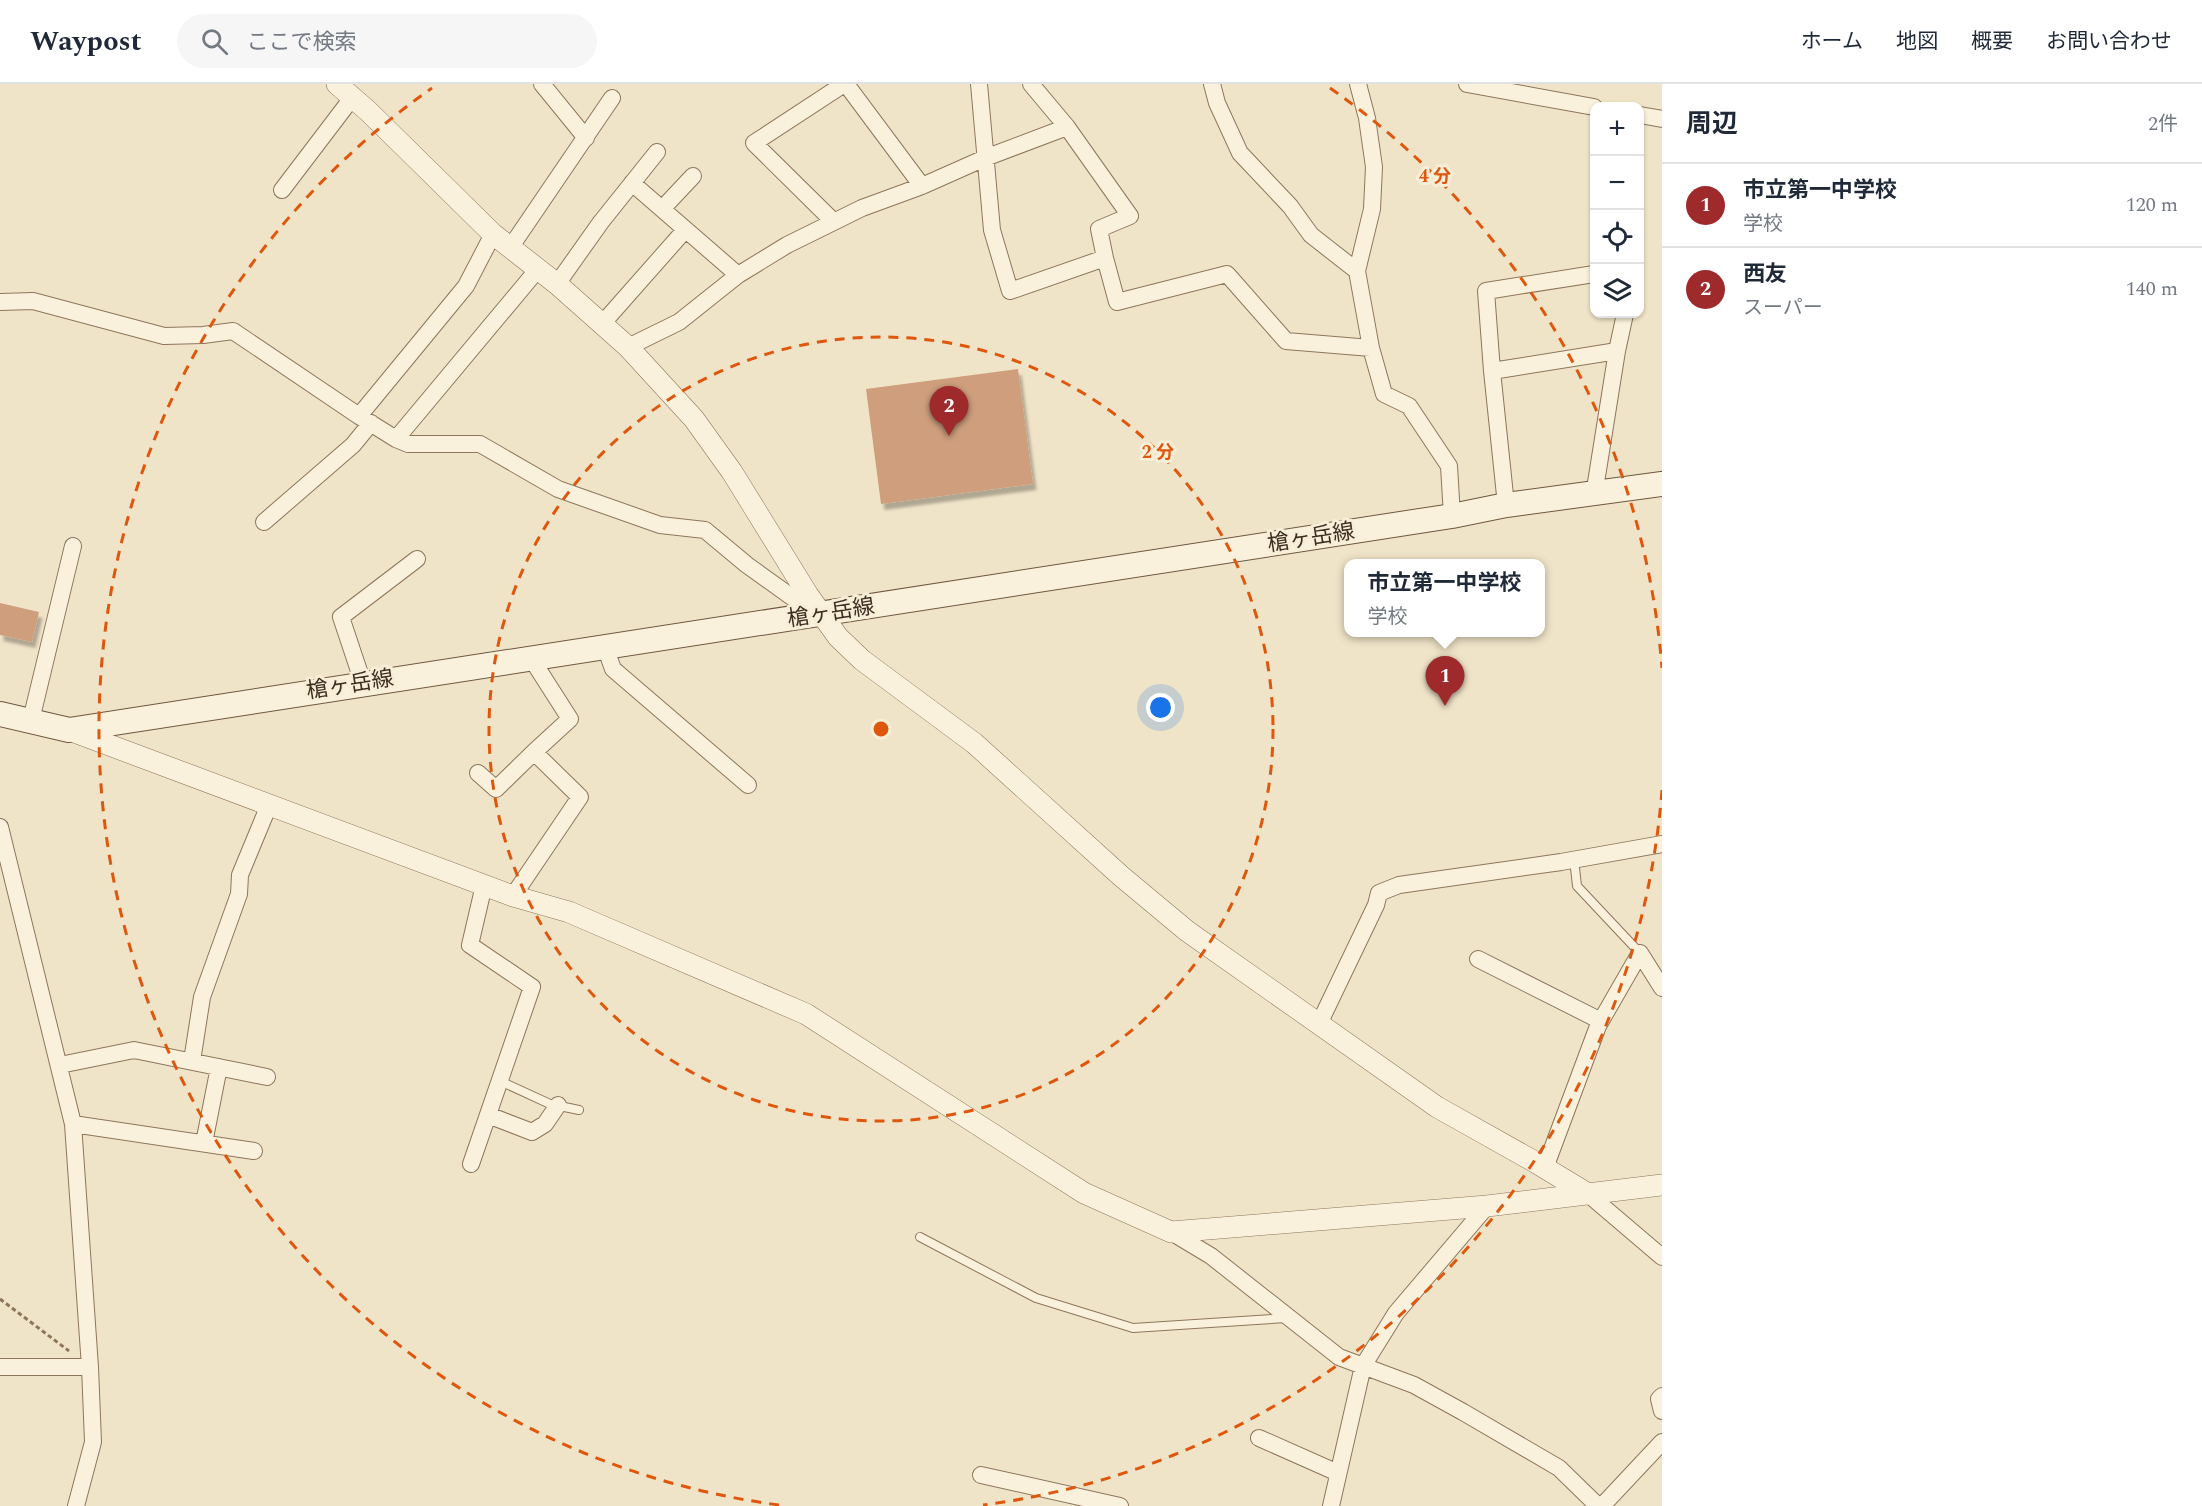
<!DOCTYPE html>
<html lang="ja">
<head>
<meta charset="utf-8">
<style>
  body { margin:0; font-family:Spectral,"Noto Sans JP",serif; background:#f6f6f7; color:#1f2937 }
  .controls { position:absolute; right:18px; top:18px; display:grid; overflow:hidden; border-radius:12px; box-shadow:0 2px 4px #0004 }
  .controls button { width:54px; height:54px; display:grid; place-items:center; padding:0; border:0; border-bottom:2px solid #e0e1e3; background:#fff; color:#1f2937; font:30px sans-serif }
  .you { position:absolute; left:1161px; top:624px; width:21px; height:21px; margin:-15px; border:4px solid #fff; border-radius:50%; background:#1a73e8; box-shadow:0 0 0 9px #1a73e833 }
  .badge { display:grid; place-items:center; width:39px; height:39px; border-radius:50%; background:#9e2a2b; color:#fff; font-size:20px; font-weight:700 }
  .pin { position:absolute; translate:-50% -50px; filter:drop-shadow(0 2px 3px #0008) }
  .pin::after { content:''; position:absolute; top:32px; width:21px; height:18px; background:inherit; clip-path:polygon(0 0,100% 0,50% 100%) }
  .popup { position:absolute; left:1344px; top:475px; width:201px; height:78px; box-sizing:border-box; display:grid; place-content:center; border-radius:12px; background:#fff; filter:drop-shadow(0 2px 4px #0005); font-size:20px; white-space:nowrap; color:#747a83 }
  .popup b { font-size:22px; color:#1f2937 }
  .popup::after { content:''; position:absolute; left:50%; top:100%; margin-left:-12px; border:12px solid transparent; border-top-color:#fff }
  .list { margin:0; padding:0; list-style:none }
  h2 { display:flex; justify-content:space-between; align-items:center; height:78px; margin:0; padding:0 24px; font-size:26px }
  h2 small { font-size:20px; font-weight:400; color:#747a83 }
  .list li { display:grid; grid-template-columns:39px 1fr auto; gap:18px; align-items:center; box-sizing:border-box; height:84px; padding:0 24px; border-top:2px solid #e0e1e3 }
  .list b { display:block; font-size:22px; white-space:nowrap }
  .list p { margin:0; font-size:20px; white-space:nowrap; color:#747a83 }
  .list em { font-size:20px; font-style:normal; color:#747a83 }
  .icon { flex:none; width:33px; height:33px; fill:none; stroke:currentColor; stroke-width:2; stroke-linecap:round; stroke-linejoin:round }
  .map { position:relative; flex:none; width:1662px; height:1422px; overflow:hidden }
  header { display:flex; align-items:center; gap:36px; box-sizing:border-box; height:84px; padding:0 30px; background:#fff; border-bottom:2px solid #e0e1e3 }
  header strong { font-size:28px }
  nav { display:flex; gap:33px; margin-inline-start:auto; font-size:21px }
  .search { width:420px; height:54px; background:#f6f6f7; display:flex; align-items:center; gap:15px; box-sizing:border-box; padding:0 21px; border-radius:33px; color:#747a83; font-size:22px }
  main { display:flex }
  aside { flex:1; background:#fff }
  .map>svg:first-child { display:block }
  .building { fill:#cf9f7d; filter:url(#shadow) }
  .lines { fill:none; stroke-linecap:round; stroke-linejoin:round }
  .service-casing { stroke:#8d765c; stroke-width:10 }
  .minor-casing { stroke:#8d765c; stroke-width:18 }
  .tertiary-casing { stroke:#8d765c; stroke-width:22 }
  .secondary-casing { stroke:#6f573f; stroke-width:26 }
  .path { stroke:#8d765c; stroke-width:3; stroke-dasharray:4.5 3; stroke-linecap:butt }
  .service { stroke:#faf1dc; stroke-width:8 }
  .minor { stroke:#faf1dc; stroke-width:16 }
  .tertiary { stroke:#faf1dc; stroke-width:21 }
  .secondary { stroke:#faf1dc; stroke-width:24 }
  .ring { fill:none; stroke:#df570d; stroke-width:3; stroke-dasharray:10 8 }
  .labels { text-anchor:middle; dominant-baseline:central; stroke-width:6; stroke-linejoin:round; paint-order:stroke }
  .street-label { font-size:22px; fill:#3d2e20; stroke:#f7eed8 }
  .centre { fill:#df570d; stroke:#f7eed8; stroke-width:3 }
  .ring-label { font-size:18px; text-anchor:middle; font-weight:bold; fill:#df570d; stroke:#f7eed8; stroke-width:6; stroke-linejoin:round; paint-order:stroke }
</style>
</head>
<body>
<header>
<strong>Waypost</strong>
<div class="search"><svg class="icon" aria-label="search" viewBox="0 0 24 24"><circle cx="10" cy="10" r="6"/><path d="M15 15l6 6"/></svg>ここで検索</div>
<nav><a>ホーム</a><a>地図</a><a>概要</a><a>お問い合わせ</a></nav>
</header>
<main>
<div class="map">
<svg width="1662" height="1422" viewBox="0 0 1662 1422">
  <defs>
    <filter id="shadow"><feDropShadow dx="3.5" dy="6" stdDeviation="1.5" flood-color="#0004"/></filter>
  </defs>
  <rect width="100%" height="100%" fill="#f0e4c8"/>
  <path class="building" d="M1018 285 1033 400 881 420 866 305Z
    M0 519 39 528 32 558 0 551Z"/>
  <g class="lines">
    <g class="service-casing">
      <path id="service" d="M1574 775 1577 802 1640 869
        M500 997 550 1020 579 1026
        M920 1153 1036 1214 1133 1244 1286 1234"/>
    </g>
    <g class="minor-casing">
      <path id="minor" d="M542 0 586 54
        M846 0 922 102
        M979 0 992 146 1010 207 1105 174 1099 145 1130 132 1067 43 1031 0
        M1212 0 1217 19 1240 69 1290 122 1311 151 1357 187
        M1358 0 1367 34 1374 83 1372 125 1357 187 1371 264 1384 310 1409 322 1449 382 1452 432
        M1467 0 1594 23
        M1640 31 1662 35
        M632 99 738 191
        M282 106 352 14
        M662 125 693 92
        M833 137 754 59 844 0
        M510 164 612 14
        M1105 174 1117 218 1227 190 1286 257 1371 264
        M557 200 601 138 657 68
        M0 218 33 217 164 252 203 251 233 247 359 332 466 202 493 150
        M602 240 685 146
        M628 263 679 238 738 191 787 161 862 124 922 102 985 74 1067 43
        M1492 287 1617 267
        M359 332 396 355 538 185
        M396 355 408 360H480L558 405 660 441 705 446 747 481 793 514 820 529
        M1594 411 1617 267 1625 230
        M1506 421 1492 287 1486 207 1594 190
        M264 438 353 361 371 339
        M605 563 613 585 748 701
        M363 599 341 533 417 475
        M31 636 73 462
        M478 689 496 705 534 668
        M0 743 73 1040 90 1283 93 1358 76 1422
        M513 812 580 713 534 668 570 635 531 574
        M1478 875 1601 937
        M1319 940 1376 821 1379 809 1399 801 1561 778 1662 760
        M192 977 202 913 239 810 240 791 269 721
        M60 981 134 966 267 993
        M488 1031 532 1048 545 1040 558 1021
        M73 1040 254 1067
        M204 1059 219 983
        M471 1080 532 903 470 861 484 801
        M1545 1084 1598 942 1640 869 1662 904
        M1588 1110 1662 1173
        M1171 1148 1211 1172 1339 1273 1414 1301 1463 1328 1559 1384 1598 1422
        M0 1283H90
        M1662 1312 1659 1315 1662 1327
        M1259 1354 1338 1389
        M981 1391 1120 1422
        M1331 1422 1363 1282 1396 1229 1487 1122
        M1602 1422 1662 1358"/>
    </g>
    <g class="tertiary-casing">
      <path id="tertiary" d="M337 0 368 27 493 150 557 200 628 263 694 335 732 388 808 511 838 553 862 576 974 659 1121 792 1187 847 1437 1023 1535 1078 1588 1110
        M69 646 513 812 569 828 806 930 1084 1109 1171 1148 1487 1122 1662 1101"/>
    </g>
    <g class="secondary-casing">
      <path id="secondary" d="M0 630 69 646 1452 432 1506 421 1662 400"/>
    </g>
    <path class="path" d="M0 1215 69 1267"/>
    <use href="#service" class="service"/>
    <use href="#minor" class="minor"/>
    <use href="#tertiary" class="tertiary"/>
    <use href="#secondary" class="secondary"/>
  </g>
  <g class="ring">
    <circle cx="881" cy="645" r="392"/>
    <path d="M1662 706A783 783 0 0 1 983 1421M779 1421A783 783 0 0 1 432 4M1330 4A783 783 0 0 1 1662 584"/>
  </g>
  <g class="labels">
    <g class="street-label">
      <text transform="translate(1311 454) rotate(-9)">槍ヶ岳線</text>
      <text transform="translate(831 529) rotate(-9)">槍ヶ岳線</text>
      <text transform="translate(350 601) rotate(-9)">槍ヶ岳線</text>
    </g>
  </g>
  <circle cx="881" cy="645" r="9" class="centre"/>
  <g class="ring-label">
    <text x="1435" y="98">4 分</text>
    <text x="1158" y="374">2 分</text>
  </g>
</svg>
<div class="controls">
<button>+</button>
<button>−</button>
<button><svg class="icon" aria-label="locate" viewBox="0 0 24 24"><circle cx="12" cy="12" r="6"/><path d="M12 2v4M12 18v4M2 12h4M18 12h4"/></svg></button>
<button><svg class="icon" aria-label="layers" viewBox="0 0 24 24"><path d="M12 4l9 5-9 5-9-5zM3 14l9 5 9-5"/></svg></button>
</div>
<div class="you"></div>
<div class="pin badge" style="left:1445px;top:622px">1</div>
<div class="popup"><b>市立第一中学校</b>学校</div>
<div class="pin badge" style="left:949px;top:352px">2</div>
</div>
<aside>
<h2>周辺<small>2件</small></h2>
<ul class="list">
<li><span class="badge">1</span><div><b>市立第一中学校</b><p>学校</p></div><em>120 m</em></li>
<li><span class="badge">2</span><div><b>西友</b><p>スーパー</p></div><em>140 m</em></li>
</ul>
</aside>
</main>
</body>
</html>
